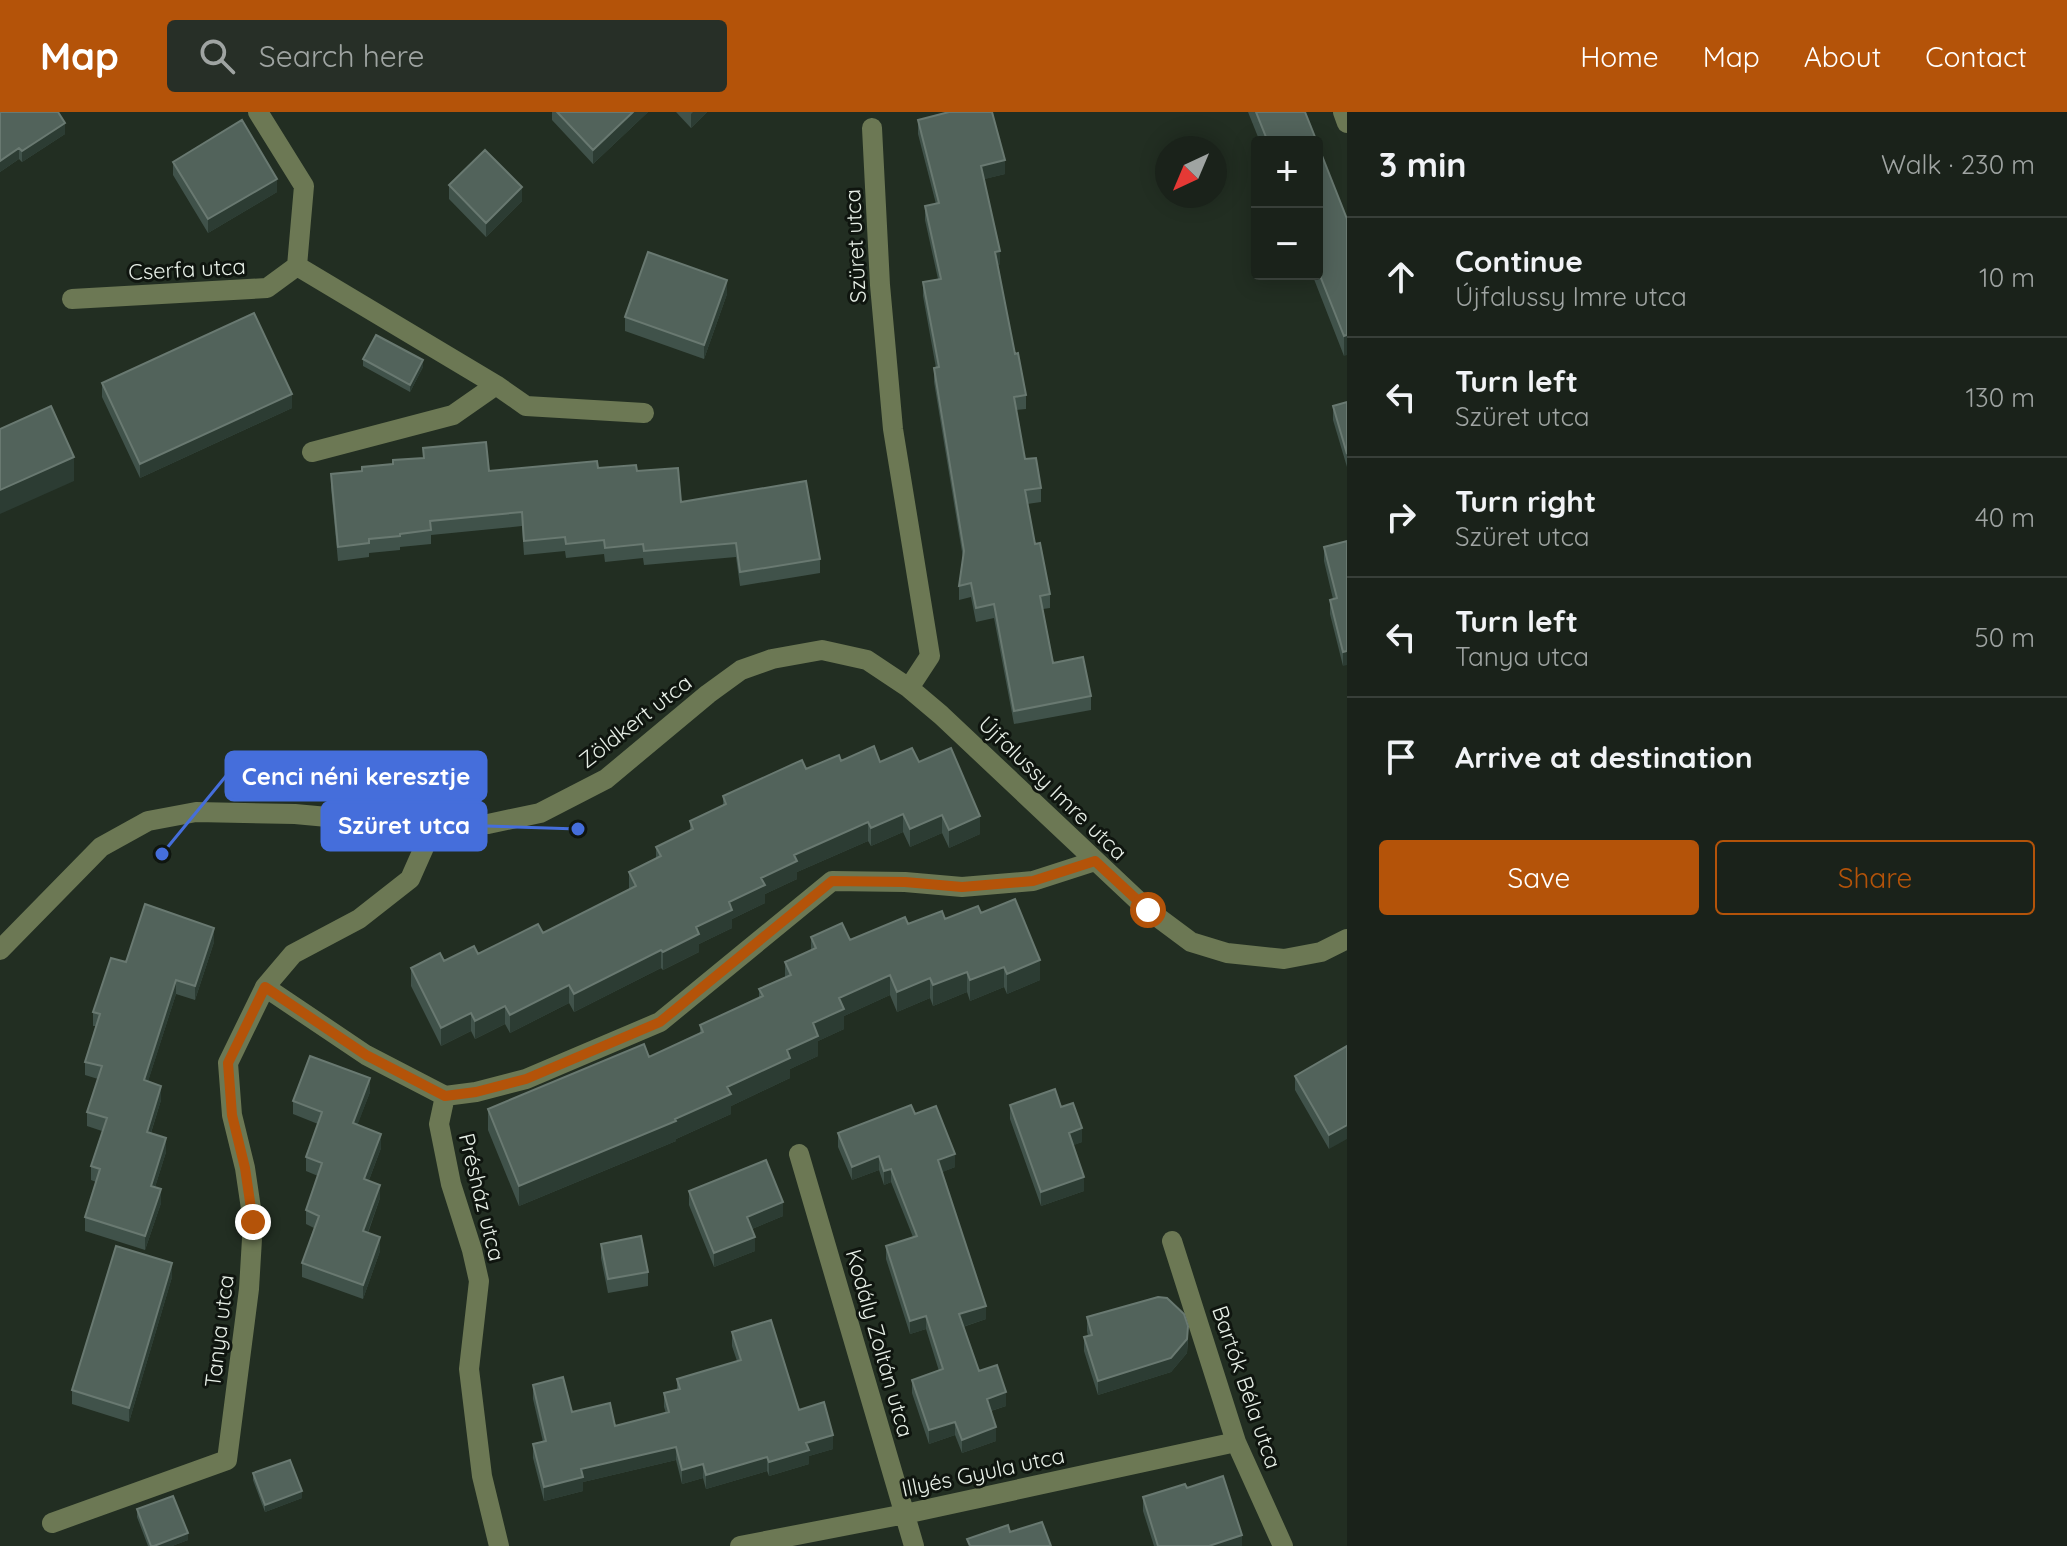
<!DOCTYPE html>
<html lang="en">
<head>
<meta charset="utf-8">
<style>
  body { margin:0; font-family:Quicksand,sans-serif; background:#272f27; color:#f1f3f6 }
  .controls { position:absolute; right:24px; top:24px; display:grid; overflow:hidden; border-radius:8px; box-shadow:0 4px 20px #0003 }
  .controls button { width:72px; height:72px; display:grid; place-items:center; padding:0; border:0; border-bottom:2px solid #383f39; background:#1a221a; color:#f1f3f6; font:40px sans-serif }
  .compass { position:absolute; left:1155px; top:24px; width:72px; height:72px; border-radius:50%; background:#1a221a; box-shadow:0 4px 20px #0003; rotate:224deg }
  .stop { position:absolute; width:24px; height:24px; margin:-18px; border:6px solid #b45309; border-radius:50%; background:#fff }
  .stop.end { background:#b45309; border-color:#fff; box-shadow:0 2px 8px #0008 }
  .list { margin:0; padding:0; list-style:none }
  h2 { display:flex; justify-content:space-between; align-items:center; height:104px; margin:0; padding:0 32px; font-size:34px }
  h2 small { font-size:26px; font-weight:400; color:#9fa4a2 }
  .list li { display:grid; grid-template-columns:52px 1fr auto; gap:24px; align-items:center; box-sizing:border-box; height:120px; padding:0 32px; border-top:2px solid #383f39 }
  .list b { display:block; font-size:30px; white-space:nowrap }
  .list p { margin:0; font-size:26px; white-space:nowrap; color:#9fa4a2 }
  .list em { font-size:26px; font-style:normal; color:#9fa4a2 }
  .actions { display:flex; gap:16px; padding:24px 32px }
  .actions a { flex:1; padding:18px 0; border:2px solid #b45309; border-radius:8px; text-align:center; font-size:28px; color:#b45309 }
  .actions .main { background:#b45309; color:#fff }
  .icon { flex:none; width:44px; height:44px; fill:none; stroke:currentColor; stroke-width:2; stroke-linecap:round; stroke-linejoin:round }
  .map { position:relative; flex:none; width:1347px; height:1434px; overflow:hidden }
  header { display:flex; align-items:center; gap:48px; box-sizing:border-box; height:112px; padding:0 40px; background:#b45309; color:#fff }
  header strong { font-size:38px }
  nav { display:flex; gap:44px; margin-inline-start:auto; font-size:28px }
  .search { width:560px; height:72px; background:#272f27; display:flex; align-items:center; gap:20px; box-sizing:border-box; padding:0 28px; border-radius:8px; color:#9fa4a2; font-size:30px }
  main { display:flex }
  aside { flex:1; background:#1a221a }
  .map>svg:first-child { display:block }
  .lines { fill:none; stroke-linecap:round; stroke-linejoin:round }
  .minor { stroke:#6c7854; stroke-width:20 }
  .wall { fill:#40524a }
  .shaded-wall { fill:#2c3c33 }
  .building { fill:#52635b; stroke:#697971; stroke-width:2 }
  .route { stroke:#b45309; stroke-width:10 }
  .labels { text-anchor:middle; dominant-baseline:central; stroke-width:6; stroke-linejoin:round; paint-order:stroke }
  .street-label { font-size:22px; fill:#e7efe7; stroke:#0f150f }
  .leader { fill:none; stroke:#456edb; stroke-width:3 }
  .callout-dot { fill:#456edb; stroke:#0f150f; stroke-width:3 }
  .callout { fill:#456edb; stroke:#456edb; stroke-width:3 }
  .callout-label { font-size:24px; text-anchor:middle; font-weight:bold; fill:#fff }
</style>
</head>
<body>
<header>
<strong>Map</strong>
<div class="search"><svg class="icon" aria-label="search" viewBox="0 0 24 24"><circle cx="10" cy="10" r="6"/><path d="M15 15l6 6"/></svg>Search here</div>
<nav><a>Home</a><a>Map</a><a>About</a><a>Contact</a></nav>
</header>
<main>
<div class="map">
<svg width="1347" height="1434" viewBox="0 0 1347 1434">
  <rect width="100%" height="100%" fill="#222e22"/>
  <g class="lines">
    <path class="minor" d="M258 0 304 74 297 154 496 273 526 294 644 301
      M1343 0 1347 11
      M872 16 880 173 893 317 930 544 909 576
      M72 187 267 176 297 154
      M312 340 453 303 496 273
      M0 838 101 735 148 709 196 700 295 702 414 713 488 712 540 701 606 667 708 582 741 558 772 547 822 538 867 548 909 576 941 603 1148 798 1191 830 1227 841 1284 847 1321 840 1347 827
      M265 875 366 943 445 984 476 980 526 967 660 910 832 769 905 770 962 775 1033 769 1095 749
      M445 984 439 1012 451 1072 472 1138 479 1169 469 1257 482 1364 499 1434
      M799 1042 914 1434
      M1172 1129 1236 1330 1283 1434
      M52 1411 227 1348 249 1177 253 1110 245 1056 232 1003 228 951 265 875 293 842 359 807 410 767 434 713
      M740 1434 905 1402 1236 1330"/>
  </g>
  <path class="wall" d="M0 0 65 22 22 50 19 47 0 60Z
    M552 0H648L593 52 552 8Z
    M676 0H707L691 16Z
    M1248 0H1305L1317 30H1260Z
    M918 8 1005 62 984 67 1000 152 998 153 1015 242 1026 283V297L1016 298 1025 347 1041 376V390L1027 392 1035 432 1050 482V496L1043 497 1053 551 1091 584V598L1014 612 994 506 976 510 971 485 959 488V474L963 446 934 270V256H936L923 184V170L938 167 925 108V94L936 92 918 22Z
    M1317 31 1347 107 1344 244 1312 162H1317Z
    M173 50 277 80 208 121 173 63Z
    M449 73 522 89 486 125 449 87Z
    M727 182 704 247 625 219V205Z
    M363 247 423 255 410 280 363 254Z
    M102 271 292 296 140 366 102 285Z
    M1347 290V355L1333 308V294Z
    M423 336 489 359 598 356 637 359 681 390 820 447V461L740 474 736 445 644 453 643 446 605 450 604 442 566 446 565 439 524 443 522 414 431 423V432L400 435V438L369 441V445L338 449 331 376V362L362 359 423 346Z
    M1347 429 1343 554 1330 502V488L1333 487 1324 449V435Z
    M841 649 919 650 980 722 949 736 942 721 910 735 903 720 871 734 868 729 797 760V767L765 782V791L732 807V816L699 832V840L663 858 661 856 574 900 569 891 510 921 505 912 475 927 471 919 441 934 411 874V856L478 842 543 821 629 777V760L656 746V735L690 719V709L723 693V684L806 657Z
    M981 801 1040 868 1007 882 1004 875 970 889 967 880 933 894 930 886 897 900 890 883 844 904V917L818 929V944L790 957V966L731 994V1002L676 1027V1029L519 1094 488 1018V997L649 945 700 922V913L759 886V877L785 865V850L811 838V825L850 828 908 812Z
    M214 830 195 888 176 882 148 969 161 988 151 1021 166 1040 155 1075 161 1091 145 1138 85 1119V1105L96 1070 91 1068V1054L102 1019 87 1014V1000L98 967 85 963V950L96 914H93V900L126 850Z
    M1347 934 1329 1037 1295 978V964Z
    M370 980 357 1013 381 1036 369 1068 380 1086 368 1121 380 1139 363 1187 302 1165V1151L314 1116 306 1112V1098L318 1064 306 1059V1045L318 1012 293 1002V989Z
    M1010 993 1061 995 1082 1030 1073 1033 1084 1079 1041 1094 1010 1007Z
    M915 1002 955 1055 942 1060 986 1207 963 1215 979 1259 1006 1294 991 1299 996 1329 962 1341 955 1323 929 1332 912 1281V1268L939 1259 926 1217 910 1222 886 1147V1134L913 1125 891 1070 884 1073 879 1058 852 1068 838 1035V1021Z
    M689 1079 783 1104 752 1117 755 1139 714 1155 689 1093Z
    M601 1132 648 1160V1174L608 1181 601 1146Z
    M172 1165 129 1310 72 1292V1278Z
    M1087 1205 1188 1228 1187 1241 1171 1260 1098 1283 1084 1239V1225L1088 1224 1087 1219Z
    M732 1220 833 1337 809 1344V1352L769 1364 767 1359 706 1377 703 1366 682 1372 676 1348 583 1370V1379L544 1389 533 1346V1332L543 1330 533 1287V1273L572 1300 615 1314 666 1301 664 1295V1281L677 1278V1267L737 1249 732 1234Z
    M253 1361 302 1386 265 1400 253 1368Z
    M1143 1385 1242 1434H1154L1143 1399Z
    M137 1397 188 1428 172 1434H148L137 1405Z"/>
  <path class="shaded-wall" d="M633 0H648L593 52V38Z
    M693 0H707L691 16V2Z
    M65 11V22L22 50V39Z
    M19 36V47L0 60V49Z
    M1005 48V62L981 68V54Z
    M277 67V80L208 121V107Z
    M522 75V89L486 125V111Z
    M1000 139V152L995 154V140Z
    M727 168V182L704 247V233Z
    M1347 223V243L1344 244V224Z
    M423 248V255L410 280V273Z
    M292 282V296L140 366V352Z
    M74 345V369L0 402V378Z
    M1347 539V553L1343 554V540Z
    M903 702V720L871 734V716Z
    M942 703V721L910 735V717Z
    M980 704V722L949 736V718Z
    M868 710V729L797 760V767L765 782V791L732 807V816L699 832V840L663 858V840L761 766 794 743Z
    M214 816V830L195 888V874Z
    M661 838V856L574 900V882Z
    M1040 848V868L1007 882V862Z
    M1004 855V875L970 889V868Z
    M967 860V880L933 894V873Z
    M890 863V883L844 904V917L818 929V944L790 957V966L731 994V1002L676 1027V1029L519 1094V1074L675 1007 787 938 813 911 839 886Z
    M930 866V886L897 900V880Z
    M176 868V882L144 982V968Z
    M569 873V891L510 921V903Z
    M505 894V912L475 927V909Z
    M471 901V919L441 934V916Z
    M370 966V980L353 1025V1011Z
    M161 974V988L147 1033V1020Z
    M1347 1013V1027L1329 1037V1023Z
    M1082 1016V1030L1069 1035V1021Z
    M381 1022V1036L364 1081V1067Z
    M166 1026V1040L151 1088V1074Z
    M955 1042V1055L938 1062V1048Z
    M879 1044V1058L852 1068V1055Z
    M891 1057V1070L884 1073V1059Z
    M1084 1065V1079L1041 1094V1080Z
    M380 1073V1086L363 1133V1119Z
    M161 1077V1091L145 1138V1124Z
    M783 1090V1104L747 1119V1105Z
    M380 1125V1139L363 1187V1173Z
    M755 1125V1139L714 1155V1141Z
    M172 1151V1165L129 1310V1296Z
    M986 1194V1207L959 1216V1202Z
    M926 1204V1217L910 1222V1209Z
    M1188 1214 1187 1241 1171 1260 1098 1283V1269Z
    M1006 1280V1294L987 1300V1287Z
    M955 1310V1323L929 1332V1318Z
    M996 1315V1329L962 1341V1328Z
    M833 1323V1337L809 1344V1352L769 1364V1350L806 1331Z
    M676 1335V1348L583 1370V1379L544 1389V1375L581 1357Z
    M767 1345V1359L706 1377V1363Z
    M703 1352V1366L682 1372V1358Z
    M302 1379V1386L265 1400V1393Z
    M188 1421V1428L172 1434H154Z
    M1242 1423V1434H1208Z"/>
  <path class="building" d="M0 0H58L65 11 22 39 19 36 0 49Z
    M557 0H633L593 38Z
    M949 0H992L1005 48 981 54 1000 139 995 140 1015 242 1018 241 1026 283 1014 285 1025 347 1036 346 1041 376 1025 378 1035 432 1040 431 1050 482 1040 484 1053 551 1083 545 1091 584 1014 599 994 492 976 496 971 471 959 474 964 439 934 256 939 255 923 170 941 167 925 94 939 91 918 8Z
    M1256 0H1305L1317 30H1268Z
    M242 8 277 67 208 107 173 50Z
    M1317 31 1347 107V223L1344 224 1317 156Z
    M485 38 522 75 486 111 449 73Z
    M648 140 727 168 704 233 625 205Z
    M254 201 292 282 140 352 102 271Z
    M376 223 423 248 410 273 363 247Z
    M1347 290V342L1333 294Z
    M51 294 74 345 0 378V317Z
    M486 330 489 359 597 349 598 356 636 353 637 359 678 356 681 390 806 369 820 447 740 460 736 431 644 439 643 432 605 436 604 428 566 432 565 425 524 429 522 400 430 409 431 418 400 422V424L369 427V431L338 435 331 362 362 359V355L393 352V348L424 346 423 336Z
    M1347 429V539L1343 540 1330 488 1337 486 1324 435Z
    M874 634 880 650 912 636 919 650 951 636 980 704 949 718 942 703 910 717 903 702 871 716 868 710 794 743 797 749 761 766 765 773 729 790 732 798 696 815 699 822 663 840 661 838 574 882 569 873 510 903 505 894 475 909 471 901 441 916 411 856 440 841 444 849 474 834 478 842 538 812 543 821 636 774 629 760 661 744 656 735 693 717 690 709 726 692 723 684 802 648 806 657 839 643 841 649Z
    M1015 787 1040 848 1007 862 1004 855 970 868 967 860 933 873 930 866 897 880 890 863 839 886 844 897 813 911 818 924 787 938 790 946 727 975 731 982 675 1007 676 1009 519 1074 488 997 644 932 649 945 703 920 700 913 763 884 759 877 791 863 785 850 816 836 811 825 842 811 850 828 905 805 908 812 942 799 945 807 978 794 981 801Z
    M145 792 214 816 195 874 176 868 144 968 161 974 147 1020 166 1026 151 1074 161 1077 145 1124 85 1105 100 1057 91 1054 107 1006 87 1000 102 954 85 950 100 902 93 900 111 846 126 850Z
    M1347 934V1013L1329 1023 1295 964Z
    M310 944 370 966 353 1011 381 1022 364 1067 380 1073 363 1119 380 1125 363 1173 302 1151 319 1104 306 1098 322 1051 306 1045 322 1000 293 989Z
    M1055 977 1061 995 1073 991 1082 1016 1069 1021 1084 1065 1041 1080 1010 993Z
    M911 993 915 1002 936 994 955 1042 938 1048 986 1194 959 1202 979 1259 997 1253 1006 1280 987 1287 996 1315 962 1328 955 1310 929 1318 912 1268 943 1257 926 1204 910 1209 886 1134 917 1124 891 1057 884 1059 879 1044 852 1055 838 1021Z
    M766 1048 783 1090 747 1105 755 1125 714 1141 689 1079Z
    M641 1124 648 1160 608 1167 601 1132Z
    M116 1134 172 1151 129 1296 72 1278Z
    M1158 1185 1167 1186 1184 1202 1188 1214 1187 1227 1171 1246 1098 1269 1084 1225 1092 1223 1087 1205Z
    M771 1208 799 1298 824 1290 833 1323 806 1331 809 1338 769 1350 767 1345 706 1363 703 1352 682 1358 676 1335 581 1357 583 1365 544 1375 533 1332 546 1329 533 1273 563 1265 572 1300 610 1291 615 1314 669 1300 664 1281 680 1277 677 1267 741 1248 732 1220Z
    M290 1348 302 1379 265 1393 253 1361Z
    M1223 1364 1242 1423 1209 1434H1158L1143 1385 1185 1372 1187 1376Z
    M173 1384 188 1421 154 1434H151L137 1397Z
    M1042 1410 1051 1434H970L967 1427 1008 1413 1010 1420Z"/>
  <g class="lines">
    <path class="route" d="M253 1110 245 1056 232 1003 228 951 265 875 366 943 445 984 476 980 526 967 660 910 832 769 905 770 962 775 1033 769 1095 749 1148 798"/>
  </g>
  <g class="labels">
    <g class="street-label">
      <text transform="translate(855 134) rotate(-93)">Szüret utca</text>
      <text transform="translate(187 157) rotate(-3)">Cserfa utca</text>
      <text transform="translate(635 609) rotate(-38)">Zöldkert utca</text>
      <text transform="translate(1053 676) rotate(44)">Újfalussy Imre utca</text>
      <text transform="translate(482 1085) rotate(76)">Présház utca</text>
      <text transform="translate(219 1219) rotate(-83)">Tanya utca</text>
      <text transform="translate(880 1231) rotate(74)">Kodály Zoltán utca</text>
      <text transform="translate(1247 1275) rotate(71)">Bartók Béla utca</text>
      <text transform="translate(983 1360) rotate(-12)">Illyés Gyula utca</text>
    </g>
  </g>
  <path class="leader" d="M162 742L226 664M578 717L486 714"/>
  <g class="callout-dot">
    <circle cx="162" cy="742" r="8"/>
    <circle cx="578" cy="717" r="8"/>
  </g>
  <g class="callout">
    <rect x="226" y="640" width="260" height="48" rx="8"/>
    <rect x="322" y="690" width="164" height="48" rx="8"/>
  </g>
  <g class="callout-label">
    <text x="356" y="673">Cenci néni keresztje</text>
    <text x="404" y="722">Szüret utca</text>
  </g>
</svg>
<div class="controls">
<button>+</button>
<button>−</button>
</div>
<svg class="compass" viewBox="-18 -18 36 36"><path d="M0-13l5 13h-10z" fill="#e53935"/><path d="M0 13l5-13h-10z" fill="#9fa4a2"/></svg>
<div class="stop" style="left:1148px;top:798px"></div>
<div class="stop end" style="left:253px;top:1110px"></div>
</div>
<aside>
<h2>3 min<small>Walk · 230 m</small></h2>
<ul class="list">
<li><svg class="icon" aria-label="ahead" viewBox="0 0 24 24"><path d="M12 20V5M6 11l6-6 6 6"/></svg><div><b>Continue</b><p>Újfalussy Imre utca</p></div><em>10 m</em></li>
<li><svg class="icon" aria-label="left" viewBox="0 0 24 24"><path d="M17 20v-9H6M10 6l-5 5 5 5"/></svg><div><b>Turn left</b><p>Szüret utca</p></div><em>130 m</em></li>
<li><svg class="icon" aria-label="right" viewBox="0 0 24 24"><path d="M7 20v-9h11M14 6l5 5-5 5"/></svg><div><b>Turn right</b><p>Szüret utca</p></div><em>40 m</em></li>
<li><svg class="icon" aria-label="left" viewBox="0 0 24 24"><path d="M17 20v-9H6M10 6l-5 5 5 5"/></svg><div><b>Turn left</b><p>Tanya utca</p></div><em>50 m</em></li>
<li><svg class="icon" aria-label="arrive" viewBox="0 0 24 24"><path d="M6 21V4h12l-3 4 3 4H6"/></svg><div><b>Arrive at destination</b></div></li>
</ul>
<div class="actions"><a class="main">Save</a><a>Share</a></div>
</aside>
</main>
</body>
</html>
